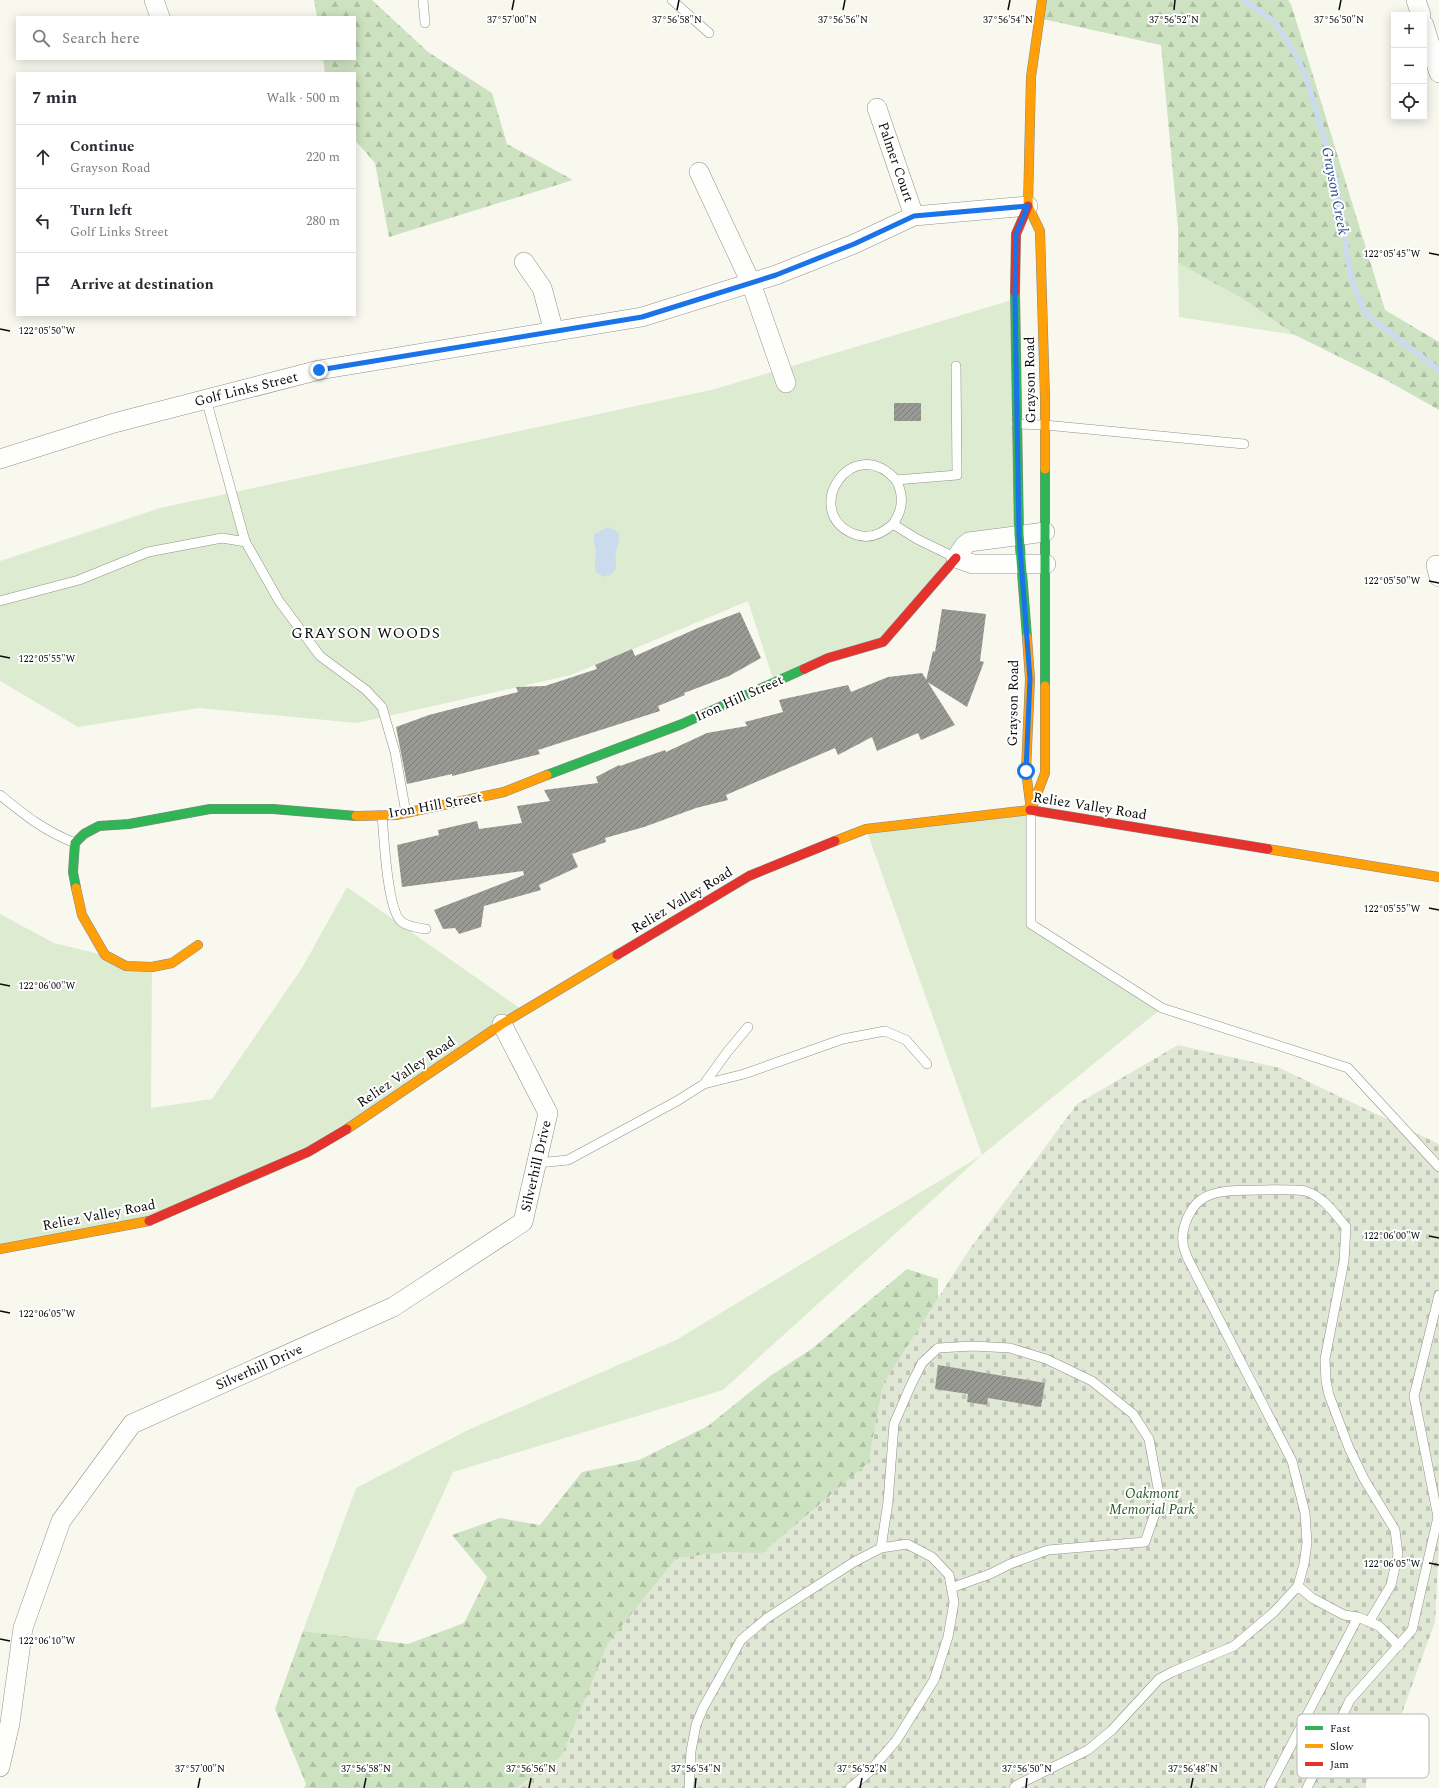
<!DOCTYPE html>
<html lang="en">
<head>
<meta charset="utf-8">
<style>
  body { margin:0; font-family:Spectral,serif; background:#f7f7f7; color:#2b2b33 }
  .controls { position:absolute; right:12px; top:12px; display:grid; overflow:hidden; border-radius:0px; box-shadow:0 2px 10px #0003 }
  .controls button { width:36px; height:36px; display:grid; place-items:center; padding:0; border:0; border-bottom:1px solid #e1e1e2; background:#fff; color:#2b2b33; font:20px sans-serif }
  .stop { position:absolute; width:12px; height:12px; margin:-9px; border:3px solid #1a73e8; border-radius:50%; background:#fff }
  .stop.end { background:#1a73e8; border-color:#fff; box-shadow:0 1px 4px #0008 }
  .list { margin:0; padding:0; list-style:none }
  h2 { display:flex; justify-content:space-between; align-items:center; height:52px; margin:0; padding:0 16px; font-size:17px }
  h2 small { font-size:13px; font-weight:400; color:#7c7c81 }
  .list li { display:grid; grid-template-columns:26px 1fr auto; gap:12px; align-items:center; box-sizing:border-box; height:64px; padding:0 16px; border-top:1px solid #e1e1e2 }
  .list b { display:block; font-size:15px; white-space:nowrap }
  .list p { margin:0; font-size:13px; white-space:nowrap; color:#7c7c81 }
  .list em { font-size:13px; font-style:normal; color:#7c7c81 }
  .icon { flex:none; width:22px; height:22px; fill:none; stroke:currentColor; stroke-width:2; stroke-linecap:round; stroke-linejoin:round }
  .map { position:relative; flex:none; width:1439px; height:1788px; overflow:hidden }
  .search { position:absolute; background:#fff; box-shadow:0 2px 10px #0003; left:16px; top:16px; width:340px; height:44px; display:flex; align-items:center; gap:10px; box-sizing:border-box; padding:0 14px; border-radius:0px; color:#7c7c81; font-size:15px }
  .panel { position:absolute; background:#fff; box-shadow:0 2px 10px #0003; left:16px; top:72px; width:340px; height:244px; border-radius:0px }
  .map>svg:first-child { display:block }
  .grass { fill:#ddecd1 }
  .forest { fill:url(#forest-firs) }
  .cemetery { fill:url(#cemetery-stones) }
  .water { fill:#cadbee }
  .lines { fill:none; stroke-linecap:round; stroke-linejoin:round }
  .stream { stroke:#cadbee; stroke-width:5.5 }
  .building { fill:url(#building-hatch) }
  .lane-casing { stroke:#91918d; stroke-width:10 }
  .street-casing { stroke:#91918d; stroke-width:20 }
  .fast-casing { stroke:#888884; stroke-width:10 }
  .slow-casing { stroke:#888884; stroke-width:10 }
  .jam-casing { stroke:#888884; stroke-width:10 }
  .lane { stroke:#fefefd; stroke-width:9 }
  .street { stroke:#fefefd; stroke-width:19 }
  .fast { stroke:#30b455; stroke-width:9 }
  .slow { stroke:#ff9f0a; stroke-width:9 }
  .jam { stroke:#e5322d; stroke-width:9 }
  .route { stroke:#1a73e8; stroke-width:5 }
  .ticks { fill:none; stroke:#0a0a0a; stroke-width:1.5 }
  .labels { text-anchor:middle; dominant-baseline:central; stroke-width:4; stroke-linejoin:round; paint-order:stroke }
  .street-label { font-size:14px; fill:#0a0a0a; stroke:#fff }
  .park-label { font-size:14px; font-style:italic; fill:#255924; stroke:#fff }
  .water-label { font-size:15px; font-style:italic; fill:#254b8a; stroke:#fff }
  .neighbourhood-label { font-size:15px; letter-spacing:1px; fill:#0a0a0a; stroke:#fff }
  .key { fill:#fff; stroke:#b6b6b6; stroke-width:1 }
  .key-label { font-size:11px; fill:#0a0a0a }
  .ticks-label { font-size:10px; text-anchor:middle; fill:#0a0a0a; stroke:#fff; stroke-width:4; stroke-linejoin:round; paint-order:stroke }
</style>
</head>
<body>
<div class="map">
<svg width="1439" height="1788" viewBox="0 0 1439 1788">
  <defs>
    <pattern id="forest-firs" width="22" height="20" patternUnits="userSpaceOnUse"><rect width="22" height="20" fill="#cde2c1"/><path d="M5 1l3.5 6h-7zM16 11l3.5 6h-7z" fill="#afc1a4"/></pattern>
    <pattern id="cemetery-stones" width="16" height="16" patternUnits="userSpaceOnUse"><rect width="16" height="16" fill="#e0e8d5"/><path d="M2 7V4a2 2 0 0 1 4 0v3zM10 15v-3a2 2 0 0 1 4 0v3z" fill="#bfc6b6"/></pattern>
    <pattern id="building-hatch" width="6" height="6" patternUnits="userSpaceOnUse"><rect width="6" height="6" fill="#9a9a95"/><path d="M-1 1l2-2M0 6l6-6M5 7l2-2" fill="none" stroke="#7c7c78"/></pattern>
  </defs>
  <rect width="100%" height="100%" fill="#f8f8ef"/>
  <path class="grass" d="M1178 263 1243 299 1295 335 1179 317Z
    M1015 299 1019 532 966 541 883 642 774 682 748 601 571 675 357 723 199 708 78 727 0 681V561L160 508 715 389Z
    M1031 810V924L1162 1008 982 1155 723 1390 453 1472 376 1640 303 1631 356 1488 468 1430 676 1340 982 1155 866 829Z
    M347 887 524 1011 347 1129 155 1220 0 1249V914L54 943 152 967 151 1108 212 1099 302 968Z"/>
  <path class="forest" d="M314 0H372L428 52 492 93 507 144 573 180 389 237 375 163 355 140V73H325L323 59H355V17H317Z
    M1042 0H1288L1291 4 1385 310 1439 342V410L1386 380 1295 335 1243 299 1178 263V228L1161 45 1038 18Z
    M907 1269 938 1279V1348L888 1502 574 1788H304L306 1784 275 1709 303 1631 408 1644 464 1623 487 1577 452 1535 500 1518 540 1525 582 1472 639 1460 708 1426 770 1376 813 1348Z"/>
  <path class="cemetery" d="M1178 1045 1280 1068 1439 1144V1543L1435 1622 1399 1721 1366 1782V1788H516L562 1755 608 1643 676 1558 724 1552 762 1553 868 1463 883 1384 969 1250 1077 1104Z"/>
  <path class="water" d="M608 527C625 533 619 539 616 552 615 557 616 563 616 569L611 574 604 577 596 572C594 565 595 561 596 555 596 547 593 541 594 534Z"/>
  <g class="lines">
    <path class="stream" d="M1244 0 1275 22 1298 59 1308 83 1335 175 1351 278 1365 313 1439 370"/>
  </g>
  <path class="building" d="M894 403H921V421H894Z
    M942 609 986 614 980 661 984 662 967 707 926 681 933 651 935 652Z
    M740 612 761 658 729 676 684 693 685 695 658 706 660 711 538 750 540 754 452 776V774L407 784 396 727 429 715 518 692 516 687 545 686 597 669 595 665 632 649 635 656 700 627Z
    M922 673 955 725 921 740 918 733 877 751 872 737 838 755 835 748 726 795 728 800 696 808 644 827 605 838 606 842 572 854 578 867 539 885 541 890 484 906 481 927 459 934 455 928 443 929 434 910 524 875 523 871 402 887 397 845 439 835 438 830 477 821 479 829 522 823 517 806 550 801 544 790 598 783 596 777 619 765 620 766 665 750 666 752 707 733 747 726 745 722 783 712 779 700 848 685 851 692 888 677Z
    M938 1365 1045 1383 1041 1407 988 1398 987 1405 967 1402 968 1394 935 1389Z"/>
  <g class="lines">
    <g class="lane-casing">
      <path id="lane" d="M423 0 425 23
        M672 0 709 33
        M206 399 245 541 279 601 320 656 366 690 382 707 395 752 406 813
        M1017 424 1045 425 1244 444
        M893 524C903 510 904 495 896 480
        M956 558 917 539 893 524C882 534 869 540 854 534 800 512 852 431 896 480L957 475 956 366
        M0 601 79 580 148 552 222 538 246 542
        M0 795C26 816 43 830 75 843
        M1031 810V924L1162 1008 1348 1068 1439 1167
        M382 815C384 836 387 912 402 922 409 927 418 928 426 929
        M704 1084 728 1051 748 1027
        M537 1163 568 1160 677 1101 704 1084 744 1074 843 1039 885 1031 906 1040 927 1064
        M881 1548 888 1502 894 1424 910 1387 922 1363 938 1348 973 1346 1010 1348 1046 1359 1092 1381 1133 1414 1149 1439 1160 1499 1145 1542 1048 1550 1010 1564 990 1574 951 1588
        M1298 1586 1312 1598 1344 1615 1358 1617 1379 1626 1399 1646
        M689 1788 691 1751 696 1725 703 1708 741 1640 767 1618 854 1562 881 1548 907 1544 932 1557 949 1575 954 1602 948 1637 934 1680 896 1741 869 1772 850 1788
        M1014 1788 1017 1785 1088 1750 1112 1730 1159 1679 1172 1672 1234 1646 1274 1612 1298 1586 1304 1564 1307 1543 1305 1513 1292 1461 1188 1259C1186 1254 1183 1248 1183 1242 1181 1228 1190 1207 1202 1199 1216 1189 1240 1191 1256 1190 1265 1190 1299 1189 1305 1191 1323 1196 1335 1214 1346 1227L1344 1261 1325 1359 1326 1381 1329 1395 1349 1448 1364 1479 1395 1530 1398 1554 1391 1585 1369 1622
        M1269 1788 1358 1617
        M1307 1788 1350 1700 1412 1630 1438 1517 1414 1396 1439 1295"/>
    </g>
    <g class="street-casing">
      <path id="street" d="M154 0 160 17
        M1416 0 1421 15
        M1424 25 1439 73
        M877 108 914 216
        M699 172 751 283 786 383
        M524 262 542 288 554 332
        M0 459 114 423 319 370 642 317 776 275 854 244 914 216 1028 206
        M1045 532 969 542 964 546 956 558 973 564H1046
        M1436 565 1439 577
        M0 1767 10 1723 23 1628 61 1521 132 1424 393 1307 523 1222 548 1113 502 1024"/>
    </g>
    <g class="fast-casing">
      <path id="fast" d="M1015 292 1019 534 1027 637
        M1045 469V686
        M547 775 682 724 804 669
        M76 888 73 872 75 843 84 834 99 826 129 824 210 809H273L356 816"/>
    </g>
    <g class="slow-casing">
      <path id="slow" d="M1028 206 1040 231 1045 398V469
        M1028 206 1031 77 1042 0
        M1027 637 1030 679 1026 771 1031 810 1045 773V686
        M356 816 396 815 504 792 547 775
        M835 841 866 829 1030 810
        M1268 849 1439 877
        M76 888 82 915 105 955 126 966 152 967 172 963 198 945
        M347 1129 502 1024 617 955
        M0 1249 149 1221"/>
    </g>
    <g class="jam-casing">
      <path id="jam" d="M1015 292 1016 234 1028 206
        M804 669 828 658 883 642 956 558
        M1030 810 1268 849
        M617 955 749 876 835 841
        M149 1221 308 1152 347 1129"/>
    </g>
    <use href="#lane" class="lane"/>
    <use href="#street" class="street"/>
    <use href="#fast" class="fast"/>
    <use href="#slow" class="slow"/>
    <use href="#jam" class="jam"/>
  </g>
  <g class="lines">
    <path class="route" d="M319 370 642 317 776 275 854 244 914 216 1028 206 1016 234 1015 299 1019 534 1030 679 1026 771"/>
  </g>
  <path class="ticks" d="M512 10 514 0M677 10 679 0M843 10 845 0M1008 10 1010 0M1174 10 1175 0M1339 10 1341 0M1429 253 1439 255M0 329 10 331M1429 581 1439 583M0 656 10 658M1429 908 1439 910M0 984 10 986M1429 1236 1439 1238M0 1311 10 1313M1429 1563 1439 1565M0 1639 10 1641M198 1788 200 1778M364 1788 366 1778M529 1788 531 1778M695 1788 696 1778M860 1788 862 1778M1026 1788 1027 1778M1191 1788 1193 1778"/>
  <g class="labels">
    <g class="street-label">
      <text transform="translate(896 162) rotate(71)">Palmer Court</text>
      <text transform="translate(1030 380) rotate(-91)">Grayson Road</text>
      <text transform="translate(246 389) rotate(-14)">Golf Links Street</text>
      <text transform="translate(739 698) rotate(-24)">Iron Hill Street</text>
      <text transform="translate(1013 703) rotate(-89)">Grayson Road</text>
      <text transform="translate(435 805) rotate(-10)">Iron Hill Street</text>
      <text transform="translate(1090 806) rotate(9)">Reliez Valley Road</text>
      <text transform="translate(682 900) rotate(-31)">Reliez Valley Road</text>
      <text transform="translate(406 1072) rotate(-34)">Reliez Valley Road</text>
      <text transform="translate(536 1166) rotate(-77)">Silverhill Drive</text>
      <text transform="translate(99 1215) rotate(-11)">Reliez Valley Road</text>
      <text transform="translate(259 1367) rotate(-24)">Silverhill Drive</text>
    </g>
    <g class="park-label">
      <text x="1152" y="1493">Oakmont<tspan x="1152" dy="16">Memorial Park</tspan></text>
    </g>
    <g class="water-label">
      <text transform="translate(1335 191) rotate(79)">Grayson Creek</text>
    </g>
    <g class="neighbourhood-label">
      <text x="366" y="633">GRAYSON WOODS</text>
    </g>
  </g>
  <rect x="1297" y="1714" width="132" height="64" rx="6" class="key"/>
  <rect x="1305" y="1726" width="18" height="4" fill="#30b455"/>
  <rect x="1305" y="1744" width="18" height="4" fill="#ff9f0a"/>
  <rect x="1305" y="1762" width="18" height="4" fill="#e5322d"/>
  <g class="key-label">
    <text x="1330" y="1732">Fast</text>
    <text x="1330" y="1750">Slow</text>
    <text x="1330" y="1768">Jam</text>
  </g>
  <g class="ticks-label">
    <text x="512" y="23">37°57'00"N</text>
    <text x="677" y="23">37°56'58"N</text>
    <text x="843" y="23">37°56'56"N</text>
    <text x="1008" y="23">37°56'54"N</text>
    <text x="1174" y="23">37°56'52"N</text>
    <text x="1339" y="23">37°56'50"N</text>
    <text x="1392" y="257">122°05'45"W</text>
    <text x="47" y="334">122°05'50"W</text>
    <text x="1392" y="584">122°05'50"W</text>
    <text x="47" y="662">122°05'55"W</text>
    <text x="1392" y="912">122°05'55"W</text>
    <text x="47" y="989">122°06'00"W</text>
    <text x="1392" y="1239">122°06'00"W</text>
    <text x="47" y="1317">122°06'05"W</text>
    <text x="1392" y="1567">122°06'05"W</text>
    <text x="47" y="1644">122°06'10"W</text>
    <text x="200" y="1772">37°57'00"N</text>
    <text x="366" y="1772">37°56'58"N</text>
    <text x="531" y="1772">37°56'56"N</text>
    <text x="696" y="1772">37°56'54"N</text>
    <text x="862" y="1772">37°56'52"N</text>
    <text x="1027" y="1772">37°56'50"N</text>
    <text x="1193" y="1772">37°56'48"N</text>
  </g>
</svg>
<div class="controls">
<button>+</button>
<button>−</button>
<button><svg class="icon" aria-label="locate" viewBox="0 0 24 24"><circle cx="12" cy="12" r="6"/><path d="M12 2v4M12 18v4M2 12h4M18 12h4"/></svg></button>
</div>
<div class="stop" style="left:1026px;top:771px"></div>
<div class="stop end" style="left:319px;top:370px"></div>
<div class="search"><svg class="icon" aria-label="search" viewBox="0 0 24 24"><circle cx="10" cy="10" r="6"/><path d="M15 15l6 6"/></svg>Search here</div>
<section class="panel">
<h2>7 min<small>Walk · 500 m</small></h2>
<ul class="list">
<li><svg class="icon" aria-label="ahead" viewBox="0 0 24 24"><path d="M12 20V5M6 11l6-6 6 6"/></svg><div><b>Continue</b><p>Grayson Road</p></div><em>220 m</em></li>
<li><svg class="icon" aria-label="left" viewBox="0 0 24 24"><path d="M17 20v-9H6M10 6l-5 5 5 5"/></svg><div><b>Turn left</b><p>Golf Links Street</p></div><em>280 m</em></li>
<li><svg class="icon" aria-label="arrive" viewBox="0 0 24 24"><path d="M6 21V4h12l-3 4 3 4H6"/></svg><div><b>Arrive at destination</b></div></li>
</ul>
</section>
</div>
</body>
</html>
